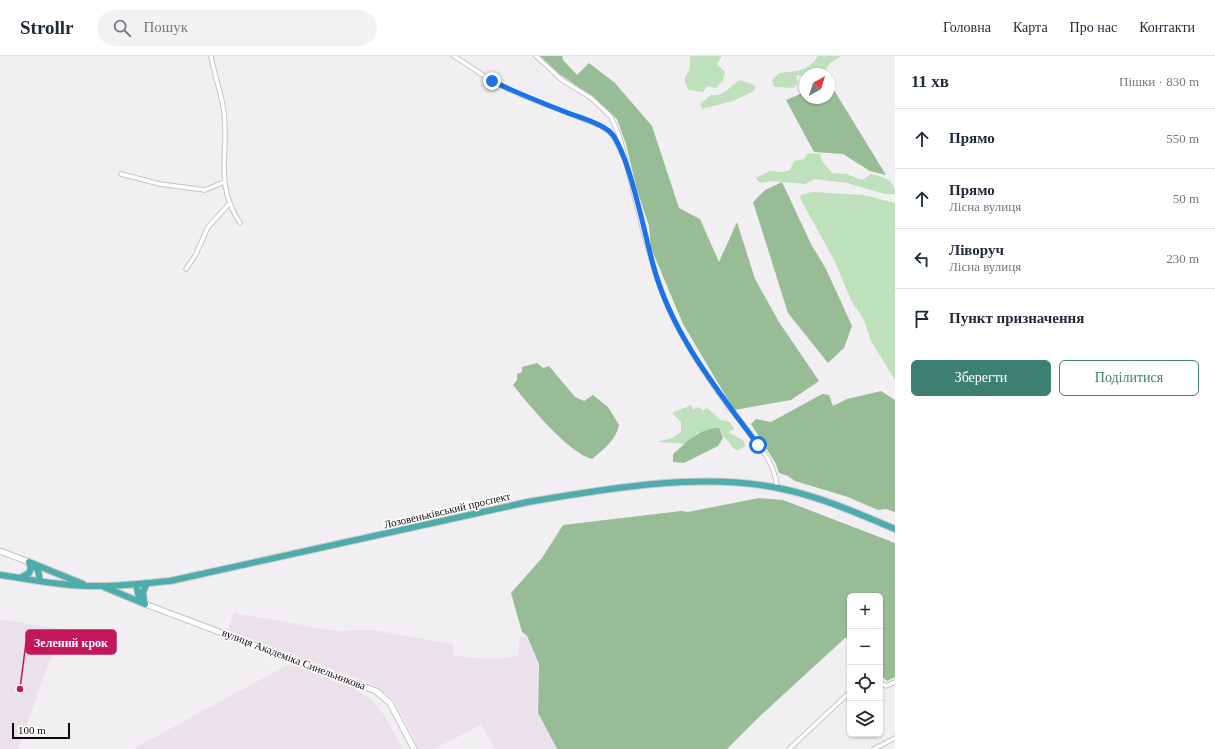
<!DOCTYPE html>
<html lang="uk">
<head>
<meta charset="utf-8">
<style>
  body { margin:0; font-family:Georgia,serif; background:#f2f2f3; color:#1f2937 }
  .controls { position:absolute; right:12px; bottom:12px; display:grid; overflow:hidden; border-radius:6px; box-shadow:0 1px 3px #0004 }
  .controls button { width:36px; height:36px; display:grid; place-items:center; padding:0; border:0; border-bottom:1px solid #e0e1e3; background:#fff; color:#1f2937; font:20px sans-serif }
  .compass { position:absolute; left:799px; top:12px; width:36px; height:36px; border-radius:50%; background:#fff; box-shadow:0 1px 3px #0004; rotate:39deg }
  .scale { position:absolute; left:12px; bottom:10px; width:58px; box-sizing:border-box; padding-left:4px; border:2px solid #0e0d0e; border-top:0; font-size:11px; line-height:14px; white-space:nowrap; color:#0e0d0e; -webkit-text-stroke:3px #fff; paint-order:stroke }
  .stop { position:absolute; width:12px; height:12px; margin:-9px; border:3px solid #1a73e8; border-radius:50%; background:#fff }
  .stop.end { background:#1a73e8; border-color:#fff; box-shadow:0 1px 4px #0008 }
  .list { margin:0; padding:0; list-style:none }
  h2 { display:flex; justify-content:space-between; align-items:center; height:52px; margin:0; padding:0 16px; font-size:17px }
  h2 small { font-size:13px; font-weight:400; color:#747a83 }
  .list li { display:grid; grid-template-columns:26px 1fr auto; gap:12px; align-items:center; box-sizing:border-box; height:60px; padding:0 16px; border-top:1px solid #e0e1e3 }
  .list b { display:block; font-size:15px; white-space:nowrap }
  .list p { margin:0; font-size:13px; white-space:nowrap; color:#747a83 }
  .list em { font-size:13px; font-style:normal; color:#747a83 }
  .actions { display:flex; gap:8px; padding:12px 16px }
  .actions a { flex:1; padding:9px 0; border:1px solid #3d8072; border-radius:6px; text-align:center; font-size:14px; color:#3d8072 }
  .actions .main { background:#3d8072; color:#fff }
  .icon { flex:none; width:22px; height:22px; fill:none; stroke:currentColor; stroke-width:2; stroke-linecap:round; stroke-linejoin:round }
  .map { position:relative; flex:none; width:895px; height:693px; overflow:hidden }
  header { display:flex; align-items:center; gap:24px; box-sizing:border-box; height:56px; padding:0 20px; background:#fff; border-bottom:1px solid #e0e1e3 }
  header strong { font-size:19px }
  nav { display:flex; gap:22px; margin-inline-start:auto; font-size:14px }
  .search { width:280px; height:36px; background:#f2f2f3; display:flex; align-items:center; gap:10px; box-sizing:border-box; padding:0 14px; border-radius:22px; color:#747a83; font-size:15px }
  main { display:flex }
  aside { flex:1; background:#fff }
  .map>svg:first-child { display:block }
  .built { fill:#eae1ea }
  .green { fill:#bee0bb }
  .forest { fill:#98bc96 }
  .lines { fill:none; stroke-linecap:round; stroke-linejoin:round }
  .street-casing { stroke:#c7c3c7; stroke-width:5.5 }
  .secondary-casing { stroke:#c7c3c7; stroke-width:7 }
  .highway-casing { stroke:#cacaca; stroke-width:8 }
  .street { stroke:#fff; stroke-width:3.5 }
  .secondary { stroke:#fff; stroke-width:5 }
  .highway { stroke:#4cadac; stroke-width:6 }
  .route { stroke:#1a73e8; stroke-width:5 }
  .labels { text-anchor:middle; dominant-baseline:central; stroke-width:3; stroke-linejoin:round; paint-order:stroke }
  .street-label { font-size:11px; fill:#0e0d0e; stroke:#fff }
  .leader { fill:none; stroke:#c2185b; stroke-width:1.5 }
  .callout-dot { fill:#c2185b; stroke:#fff; stroke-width:1.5 }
  .callout { fill:#c2185b; stroke:#c2185b; stroke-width:1.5 }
  .callout-label { font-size:12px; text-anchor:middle; font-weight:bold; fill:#fff }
</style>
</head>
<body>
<header>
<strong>Strollr</strong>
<div class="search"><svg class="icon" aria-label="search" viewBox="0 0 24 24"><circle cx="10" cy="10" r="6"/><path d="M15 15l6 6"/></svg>Пошук</div>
<nav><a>Головна</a><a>Карта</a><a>Про нас</a><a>Контакти</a></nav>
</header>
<main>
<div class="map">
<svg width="895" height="693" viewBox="0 0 895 693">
  <rect width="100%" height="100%" fill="#f2eff2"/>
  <path class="built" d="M234 557 336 575 373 574 453 588V600L496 603 519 599V581L526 580 538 607 537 657 556 693H495L481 669 434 693H419L394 645 387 638 367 626 228 574Z
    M0 563 61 573 18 693H0Z
    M289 608 355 633 372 644 384 659 403 693H133Z"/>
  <path class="green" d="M690 0H722L717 8 725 16 723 24 716 32 707 30 703 36 689 34C680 19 688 23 690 10 691 7 689 3 690 0Z
    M818 0H841L830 7 824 18H805V20L796 19 798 28 793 32 774 31 772 24 779 17C796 15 808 16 818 0Z
    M740 24 756 30 754 35 733 45 702 53 700 48 711 39C723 42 731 29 740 24Z
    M808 97 820 98 822 105 832 117 847 118 862 124 871 118C883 121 895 123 895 138H885L847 127 815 123 805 128 771 125 760 127 756 122 770 115 783 116 790 114 794 105 804 103Z
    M812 136 863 139 895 147V324L871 285 864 264 852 246 834 204 800 142 801 139Z
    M691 349 693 354 698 351 703 354 707 352 721 364 730 366 734 373 728 376 744 385 745 390C735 398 734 393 728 385 724 381 721 378 719 372L697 377 686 388 658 386 672 382 681 376V366L672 357Z"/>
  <path class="forest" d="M540 0H562L563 4 577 19 589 7 615 27 652 70 679 152 700 163 719 206 737 166 755 223 779 266 819 325 791 344 734 354 683 268 651 192 649 170 637 134 626 88 617 63 594 42 558 17Z
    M829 26 886 119 870 115 843 98 814 96 786 44 805 36V42H829Z
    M782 126 811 188 826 213 852 270 844 292 828 307 788 257 753 146 765 134Z
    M537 307 543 312 549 310 575 341 584 345 593 339 608 351 619 369C616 384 603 394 592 403 567 396 529 349 513 329L517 324V318L522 316V311Z
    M881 335 895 344V456L886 453 878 454 848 441 795 425 788 420 779 417 776 408 751 368 756 363 771 366 822 338 829 339 833 350 847 343Z
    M719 372 723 382 718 390 684 407 673 406V398C689 385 697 373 719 372Z
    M759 442 783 444 895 487V621L887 625 880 618V540H850V582H845L759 661 727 693H557L538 657 539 608 527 580 522 576 511 537 542 502 563 469 681 455 688 456Z"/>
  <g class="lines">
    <g class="street-casing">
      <path id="street" d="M211 0C214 19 222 38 224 57 229 100 214 127 240 167
        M454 0 492 25 521 39 601 70 613 79 623 100
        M536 0 562 24 591 42 605 55 611 61 619 79C635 136 645 196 668 251 683 286 706 319 728 350 745 372 776 403 777 431
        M121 118 160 128 205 134 224 126
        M186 213 195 200 208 171 229 148
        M880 626 886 630 895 626
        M789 693 850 636
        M874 693 895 682"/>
    </g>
    <g class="secondary-casing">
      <path id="secondary" d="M0 495 29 506
        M145 548 376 635 390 647 414 693"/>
    </g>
    <g class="highway-casing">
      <path id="highway" d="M29 506 83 528
        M32 508 38 514 40 525
        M0 519C34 524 68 531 103 530 125 530 148 527 170 525L528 446C605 433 700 416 778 432 819 440 857 457 895 473
        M20 522 29 517 31 512 29 506
        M136 528 139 541 144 546
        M104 531 145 548
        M144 545 143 536 147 527"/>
    </g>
    <use href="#street" class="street"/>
    <use href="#secondary" class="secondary"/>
    <use href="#highway" class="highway"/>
  </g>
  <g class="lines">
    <path class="route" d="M492 25C517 37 542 47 568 57 581 62 598 66 609 75 628 90 646 185 654 212 672 278 718 335 758 389"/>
  </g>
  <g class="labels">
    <g class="street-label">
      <text transform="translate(447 454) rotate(-13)">Лозовеньківський проспект</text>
      <text transform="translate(294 603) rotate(21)">вулиця Академіка Синельникова</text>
    </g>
  </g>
  <path class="leader" d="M20 633L26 586"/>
  <circle class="callout-dot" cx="20" cy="633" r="4"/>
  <rect class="callout" x="26" y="574" width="90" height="24" rx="4"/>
  <g class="callout-label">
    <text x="71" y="591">Зелений крок</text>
  </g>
</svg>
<div class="controls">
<button>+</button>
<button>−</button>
<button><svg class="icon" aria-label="locate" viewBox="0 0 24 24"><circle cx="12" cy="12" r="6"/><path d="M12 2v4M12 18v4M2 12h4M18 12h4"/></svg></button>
<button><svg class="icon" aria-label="layers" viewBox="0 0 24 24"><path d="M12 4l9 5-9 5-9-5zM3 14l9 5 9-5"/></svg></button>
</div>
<svg class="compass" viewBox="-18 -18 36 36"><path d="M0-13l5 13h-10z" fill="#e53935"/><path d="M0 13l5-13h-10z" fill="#747a83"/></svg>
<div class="scale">100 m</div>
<div class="stop" style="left:758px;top:389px"></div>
<div class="stop end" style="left:492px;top:25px"></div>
</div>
<aside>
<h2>11 хв<small>Пішки · 830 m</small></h2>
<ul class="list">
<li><svg class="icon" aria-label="ahead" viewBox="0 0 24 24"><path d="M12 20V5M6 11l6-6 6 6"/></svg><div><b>Прямо</b></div><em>550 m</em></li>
<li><svg class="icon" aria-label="ahead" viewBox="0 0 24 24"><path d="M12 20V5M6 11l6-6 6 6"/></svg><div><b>Прямо</b><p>Лісна вулиця</p></div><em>50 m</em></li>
<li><svg class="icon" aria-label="left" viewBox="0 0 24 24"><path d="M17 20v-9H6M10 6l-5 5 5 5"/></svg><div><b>Ліворуч</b><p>Лісна вулиця</p></div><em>230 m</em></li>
<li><svg class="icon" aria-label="arrive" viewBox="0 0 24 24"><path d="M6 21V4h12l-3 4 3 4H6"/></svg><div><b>Пункт призначення</b></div></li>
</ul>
<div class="actions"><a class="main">Зберегти</a><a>Поділитися</a></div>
</aside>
</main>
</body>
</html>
